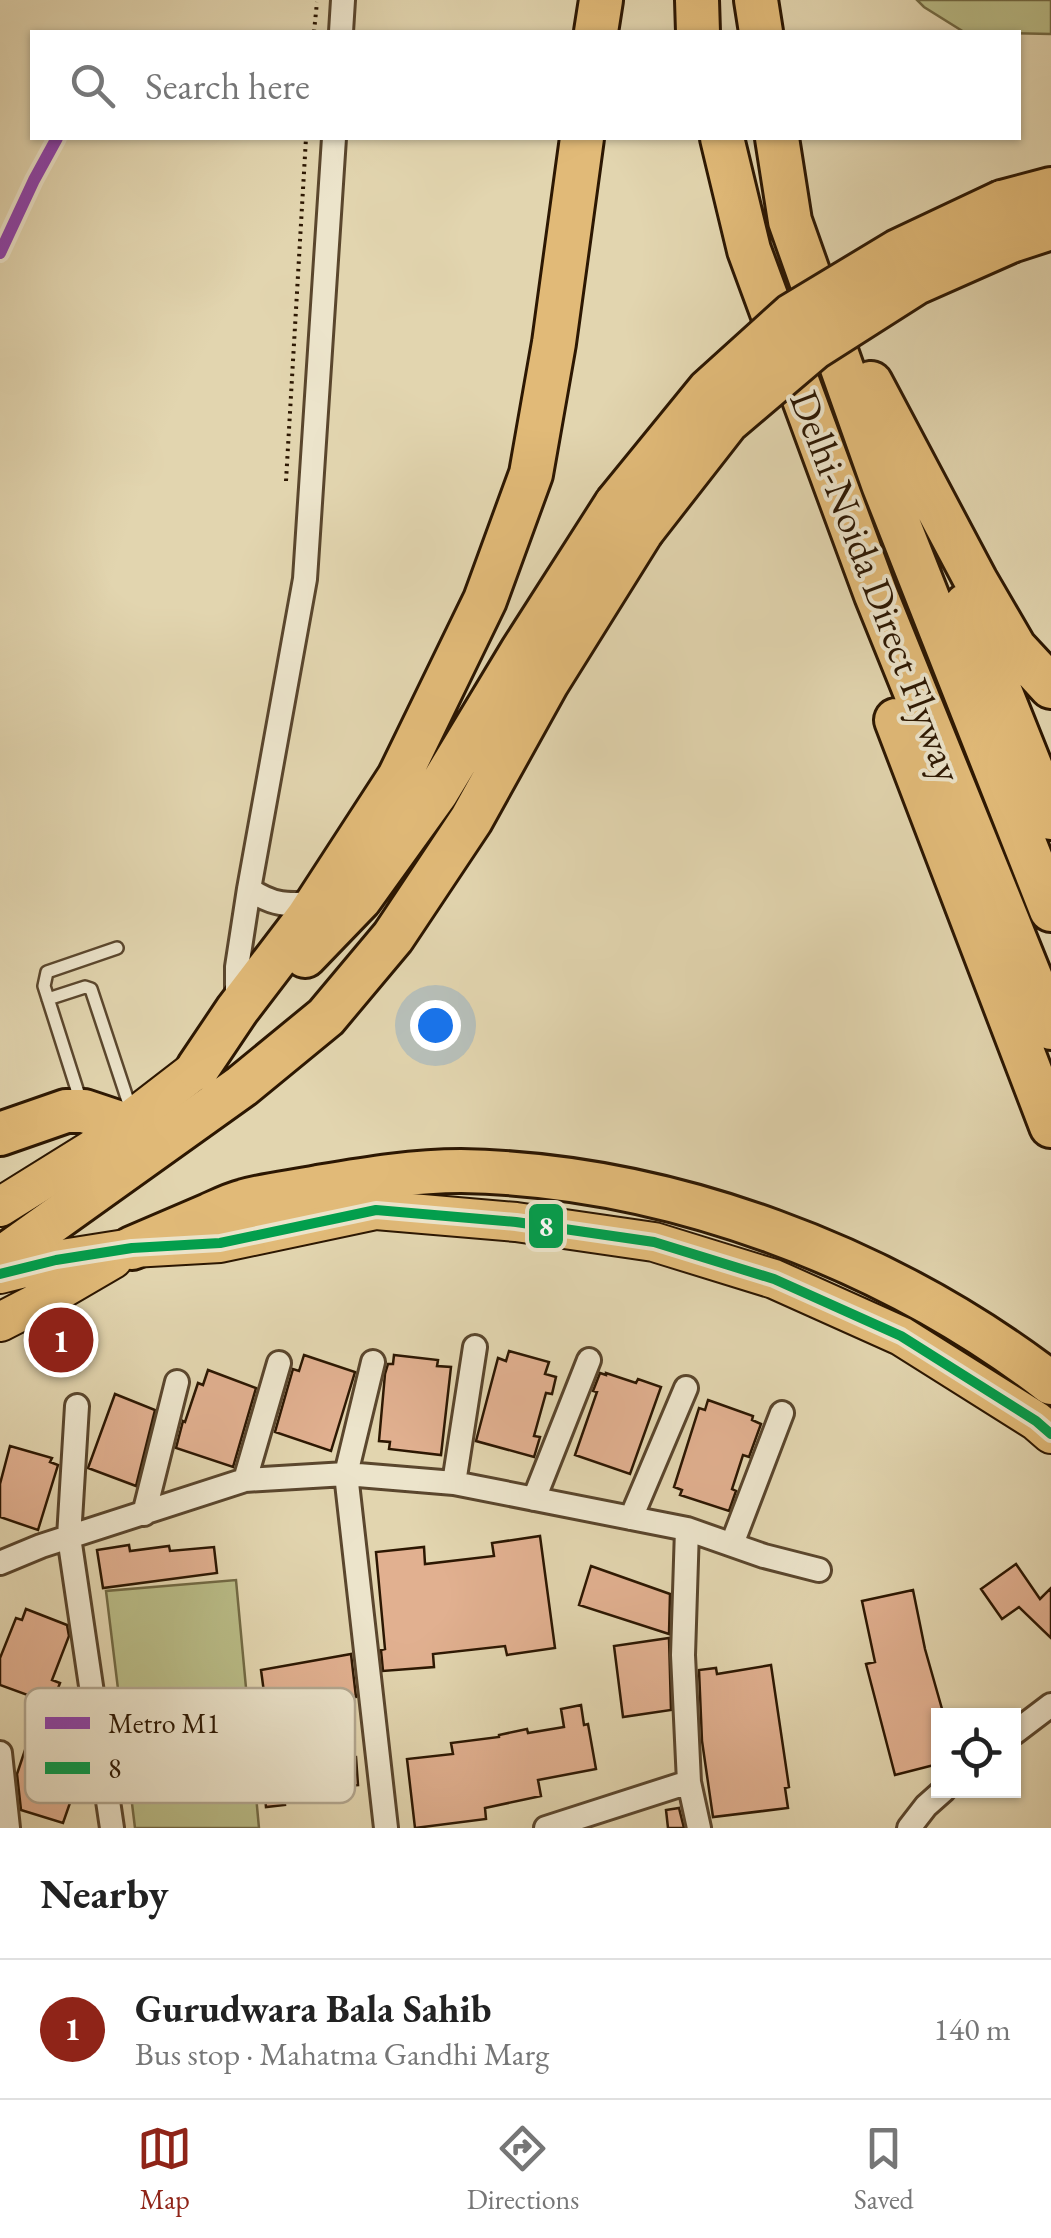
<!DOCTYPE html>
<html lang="en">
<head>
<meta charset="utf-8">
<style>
  body { margin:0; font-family:"EB Garamond",serif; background:#f6f6f6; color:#222 }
  .controls { position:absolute; right:30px; bottom:30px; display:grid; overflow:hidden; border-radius:0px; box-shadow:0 2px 8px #0004 }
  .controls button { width:90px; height:90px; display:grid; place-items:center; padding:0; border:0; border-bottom:2px solid #e0e0e0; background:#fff; color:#222; font:50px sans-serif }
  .you { position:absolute; left:435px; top:1025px; width:35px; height:35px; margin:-25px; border:8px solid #fff; border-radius:50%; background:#1a73e8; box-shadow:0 0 0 15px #1a73e833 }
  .badge { display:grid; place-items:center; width:65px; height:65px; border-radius:50%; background:#8f2418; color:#fff; font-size:32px; font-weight:700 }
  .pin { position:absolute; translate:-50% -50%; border:5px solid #fff; box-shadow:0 2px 10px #0006 }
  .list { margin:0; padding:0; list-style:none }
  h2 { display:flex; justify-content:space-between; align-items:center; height:130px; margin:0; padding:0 40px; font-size:42px }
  h2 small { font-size:32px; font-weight:400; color:#767676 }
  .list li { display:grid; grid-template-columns:65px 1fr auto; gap:30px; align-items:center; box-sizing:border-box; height:140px; padding:0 40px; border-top:2px solid #e0e0e0 }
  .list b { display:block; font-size:38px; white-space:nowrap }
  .list p { margin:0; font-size:32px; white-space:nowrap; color:#767676 }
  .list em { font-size:32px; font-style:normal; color:#767676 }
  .icon { flex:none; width:55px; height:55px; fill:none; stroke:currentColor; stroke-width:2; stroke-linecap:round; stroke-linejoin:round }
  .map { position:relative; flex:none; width:1051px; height:1828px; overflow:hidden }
  .search { position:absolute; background:#fff; box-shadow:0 2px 8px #0004; left:30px; right:30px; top:30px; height:110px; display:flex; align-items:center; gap:25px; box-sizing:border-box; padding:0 35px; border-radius:0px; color:#767676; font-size:38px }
  .sheet { height:270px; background:#fff }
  nav { display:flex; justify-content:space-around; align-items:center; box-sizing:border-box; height:140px; border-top:2px solid #e0e0e0; background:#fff; font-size:28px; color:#767676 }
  nav a { display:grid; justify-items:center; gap:5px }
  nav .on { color:#8f2418 }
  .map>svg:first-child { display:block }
  .green { fill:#b9bc87; stroke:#726a44; stroke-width:2.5 }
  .building { fill:#e1b090; stroke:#2c1702; stroke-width:2.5 }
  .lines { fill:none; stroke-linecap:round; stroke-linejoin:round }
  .lane-casing { stroke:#5a462d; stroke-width:16 }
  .street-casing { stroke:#5a462d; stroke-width:28 }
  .primary-casing { stroke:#2c1702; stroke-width:42 }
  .highway-casing { stroke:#2c1702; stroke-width:48 }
  .path { stroke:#2c1702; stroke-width:4; stroke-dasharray:2.5 5; stroke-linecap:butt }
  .lane { stroke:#ece4cb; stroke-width:11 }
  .street { stroke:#ece4cb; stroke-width:22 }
  .primary { stroke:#e1ba78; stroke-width:38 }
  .highway { stroke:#e1ba78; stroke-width:42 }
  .highway-bridge-casing { stroke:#2c1702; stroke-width:48; stroke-linecap:butt }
  .highway-bridge { stroke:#e1ba78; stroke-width:42 }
  .bus-1-casing { stroke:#ece4cb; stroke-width:18 }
  .bus-1 { stroke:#029f4d; stroke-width:10 }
  .metro-1-casing { stroke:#ece4cb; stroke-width:20 }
  .metro-1 { stroke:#8e44ad; stroke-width:12 }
  .labels { text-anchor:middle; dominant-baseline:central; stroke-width:8; stroke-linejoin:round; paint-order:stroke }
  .street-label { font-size:40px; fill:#2c1702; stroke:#ece4cb }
  .key { fill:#ece4cb; stroke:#b2a68f; stroke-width:2.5 }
  .key-label { font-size:28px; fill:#2c1702 }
  .line-badge { stroke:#ece4cb; stroke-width:4 }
  .badge-label { font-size:28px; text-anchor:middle; font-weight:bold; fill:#fff }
</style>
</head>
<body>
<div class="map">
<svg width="1051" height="1828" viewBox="0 0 1051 1828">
  <rect width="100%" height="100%" fill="#e2d5af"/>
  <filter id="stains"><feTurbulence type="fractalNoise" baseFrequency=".002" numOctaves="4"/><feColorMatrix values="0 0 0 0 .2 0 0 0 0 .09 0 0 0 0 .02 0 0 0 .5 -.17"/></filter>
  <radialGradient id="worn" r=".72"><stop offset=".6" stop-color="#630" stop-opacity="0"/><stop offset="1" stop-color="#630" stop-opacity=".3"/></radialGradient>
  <path class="green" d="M917 0H1051V34L964 32 924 7Z
    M236 1580 259 1828H135L106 1591Z"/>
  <path class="building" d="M509 1351 549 1362 545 1374 556 1377 552 1394 546 1393 534 1436 540 1437 534 1457 476 1441 498 1358 506 1361Z
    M304 1355 355 1372 331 1451 275 1432 293 1369 299 1371Z
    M394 1355 438 1360 437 1366 451 1367 441 1455 389 1449 390 1442 379 1441 385 1374 388 1364H393Z
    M208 1370 256 1388 233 1467 176 1448 183 1421 185 1422 198 1383 203 1385Z
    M600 1373 606 1375V1373L636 1383 638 1379 661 1387 630 1474 575 1455 597 1392 593 1391Z
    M115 1394 155 1410 136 1486 88 1468Z
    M708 1400 753 1416 752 1420 761 1424 749 1457 743 1455 732 1489 736 1491 729 1511 680 1495 682 1490 674 1487 699 1408 705 1410Z
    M10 1446 52 1458 50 1462 58 1465 38 1530 0 1517V1484Z
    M540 1536 555 1648 507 1655 505 1646 433 1654 434 1667 383 1671 381 1650 385 1649 376 1552 424 1547 425 1564 494 1556 492 1543Z
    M129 1545 130 1551 169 1546 170 1551 214 1547 217 1573 103 1588 97 1550Z
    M1016 1564 1040 1599 1051 1588V1638L1019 1607 1002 1619 981 1589Z
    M591 1566 670 1594 669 1634 579 1605Z
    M913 1590 925 1649 944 1716H938V1764L895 1775 866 1664 875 1662 862 1601Z
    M26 1609 67 1625 69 1636 52 1680 60 1683 52 1704 0 1685V1658L16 1618 22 1620Z
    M669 1638 671 1710 623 1717 614 1646Z
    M351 1654 356 1697 338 1700 344 1758 356 1757 358 1785 284 1790 285 1805 266 1807 258 1716 267 1715 261 1670Z
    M771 1665 789 1787 785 1788 788 1808 713 1817 702 1741 699 1670 716 1668 717 1674Z
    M581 1705 584 1725 588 1724 596 1769 538 1780 541 1796 485 1808 486 1819 415 1828 407 1759 453 1754 451 1743 499 1737V1735L527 1729 528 1733 564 1727 561 1709Z
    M34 1723 84 1738 81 1748 85 1750 86 1757 63 1823 21 1810 17 1774Z
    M679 1808 684 1828H668L666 1810Z"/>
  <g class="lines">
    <g class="lane-casing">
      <path id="lane" d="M48 999 85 987 91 989 132 1113
        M81 1102 44 986 47 972 117 948"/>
    </g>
    <g class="street-casing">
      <path id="street" d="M341 32 343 0
        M249 889C274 906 287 905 317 903
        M237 1001V967L249 889 305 579 334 138
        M373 1362 346 1474 386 1828
        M77 1406 69 1537 112 1828
        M245 1480 279 1363
        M454 1483 475 1347
        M534 1499 589 1360
        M144 1514 177 1382
        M631 1518 686 1388
        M687 1529 683 1655 689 1782 699 1828
        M732 1544 782 1413
        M0 1563 41 1546 245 1480 346 1474 454 1483 687 1529 764 1556 819 1570
        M1014 1733 1051 1705
        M0 1753 8 1828
        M546 1828 689 1782
        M909 1828 926 1806 944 1790"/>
    </g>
    <g class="primary-casing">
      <path id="primary" d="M0 1207 93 1149 198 1068
        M0 1274 56 1260 132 1248 220 1243 376 1210 516 1222 654 1242 774 1279 901 1336 1036 1421 1051 1434
        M0 1322 41 1301 113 1259"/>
    </g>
    <g class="highway-casing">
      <path id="highway" d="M697 0 698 32
        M756 0 761 32
        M596 32 601 0
        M722 138 749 250 876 595 1051 1028
        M777 138 790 221 883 484 1051 910
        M1002 202 1051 189
        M1011 241 1051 228
        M871 383 976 581 1015 648 1051 687
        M966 605 1051 818
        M896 720 1051 1126
        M305 956 360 899 437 792 522 651 616 504
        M198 1068 237 1010 308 917 399 777 485 600 531 474 554 343 582 138
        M0 1134 66 1111H84L123 1124
        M132 1248C158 1237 183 1226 209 1215 220 1210 232 1204 244 1201 268 1194 294 1192 318 1187 366 1179 413 1171 461 1171 669 1175 887 1257 1051 1383
        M0 1259 242 1086 326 1017 393 937 471 820 547 683 642 531"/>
    </g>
    <path class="path" d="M314 32 317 2
      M286 481 306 138"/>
    <use href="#lane" class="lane"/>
    <use href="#street" class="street"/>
    <use href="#primary" class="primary"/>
    <use href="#highway" class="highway"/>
    <g class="highway-bridge-casing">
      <path id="highway-bridge" d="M616 504 709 390 792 315 898 251 1002 202
        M642 531 727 422 814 348 916 283 1011 241"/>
    </g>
    <use href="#highway-bridge" class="highway-bridge"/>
    <g class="bus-1-casing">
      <path id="bus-1" d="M0 1274 56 1260 132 1248 220 1243 376 1210 516 1222 654 1242 774 1279 901 1336 1036 1421 1051 1434"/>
    </g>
    <use href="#bus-1" class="bus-1"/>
    <g class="metro-1-casing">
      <path id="metro-1" d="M0 253 34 180 57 138"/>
    </g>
    <use href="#metro-1" class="metro-1"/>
  </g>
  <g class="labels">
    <g class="street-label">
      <text transform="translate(877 586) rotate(69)">Delhi-Noida Direct Flyway</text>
    </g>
  </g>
  <rect x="25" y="1688" width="330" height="115" rx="15" class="key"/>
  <rect x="45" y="1717" width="45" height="12" fill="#8e44ad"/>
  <rect x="45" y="1762" width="45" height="12" fill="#029f4d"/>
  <g class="key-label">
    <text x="108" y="1733">Metro M1</text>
    <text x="108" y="1778">8</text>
  </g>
  <rect class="line-badge" x="527" y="1202" width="38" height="48" rx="10" fill="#029f4d"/>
  <g class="badge-label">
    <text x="546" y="1236">8</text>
  </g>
  <rect width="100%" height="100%" filter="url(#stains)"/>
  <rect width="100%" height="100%" fill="url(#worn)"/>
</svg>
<div class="controls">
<button><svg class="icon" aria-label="locate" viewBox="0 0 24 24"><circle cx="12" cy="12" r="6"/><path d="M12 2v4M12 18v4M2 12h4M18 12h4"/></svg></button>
</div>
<div class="you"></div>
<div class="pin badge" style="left:61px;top:1340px">1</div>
<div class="search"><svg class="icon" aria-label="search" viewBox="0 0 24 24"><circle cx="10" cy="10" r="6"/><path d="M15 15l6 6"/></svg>Search here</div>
</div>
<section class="sheet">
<h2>Nearby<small></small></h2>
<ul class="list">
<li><span class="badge">1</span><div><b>Gurudwara Bala Sahib</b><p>Bus stop · Mahatma Gandhi Marg</p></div><em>140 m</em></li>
</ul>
</section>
<nav>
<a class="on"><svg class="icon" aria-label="map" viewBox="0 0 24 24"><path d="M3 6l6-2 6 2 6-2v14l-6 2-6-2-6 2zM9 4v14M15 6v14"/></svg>Map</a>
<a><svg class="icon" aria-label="directions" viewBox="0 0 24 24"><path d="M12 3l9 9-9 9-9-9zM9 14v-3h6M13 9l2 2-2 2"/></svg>Directions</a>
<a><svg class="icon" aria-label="saved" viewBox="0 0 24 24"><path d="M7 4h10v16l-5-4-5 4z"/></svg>Saved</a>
</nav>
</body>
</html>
